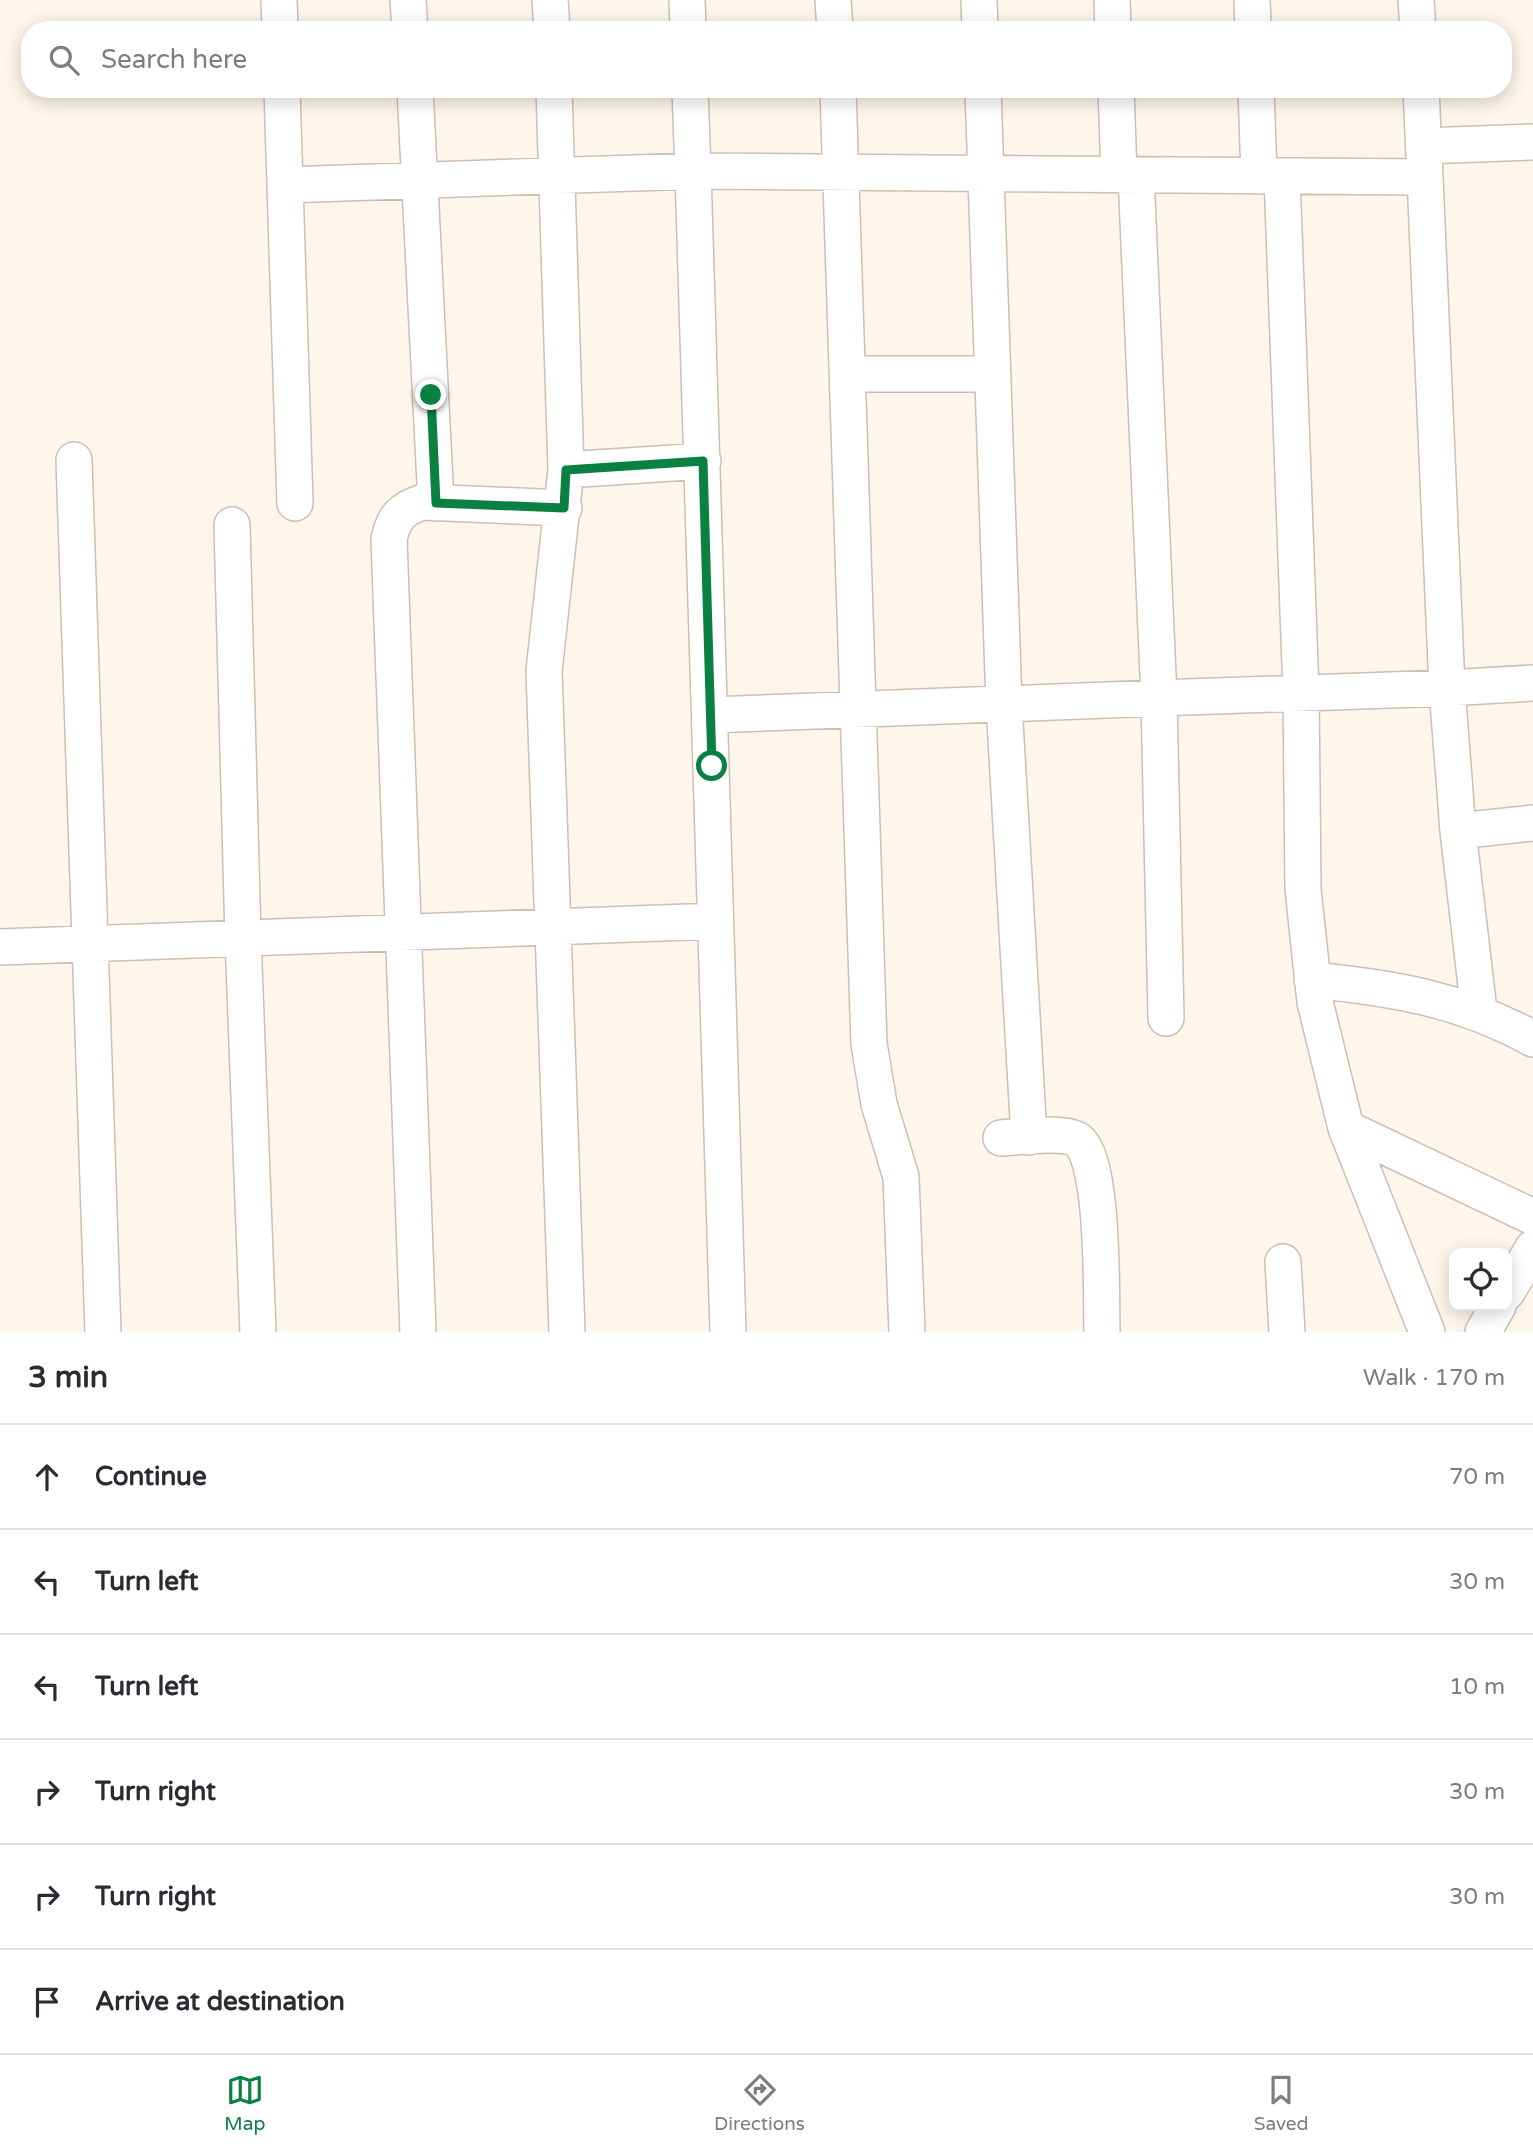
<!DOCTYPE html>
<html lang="en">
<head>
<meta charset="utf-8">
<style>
  body { margin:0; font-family:"Varela Round",sans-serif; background:#f7f7f7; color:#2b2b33 }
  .controls { position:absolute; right:21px; bottom:21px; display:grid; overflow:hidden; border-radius:14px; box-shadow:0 4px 18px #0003 }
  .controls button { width:63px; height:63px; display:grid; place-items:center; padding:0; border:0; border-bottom:2px solid #e1e1e2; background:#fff; color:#2b2b33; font:35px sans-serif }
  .stop { position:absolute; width:21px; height:21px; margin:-16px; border:5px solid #0b8043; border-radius:50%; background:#fff }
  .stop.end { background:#0b8043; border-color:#fff; box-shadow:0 2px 7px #0008 }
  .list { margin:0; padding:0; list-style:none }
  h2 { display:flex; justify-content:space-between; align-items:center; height:91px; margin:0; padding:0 28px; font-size:30px }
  h2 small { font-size:23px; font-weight:400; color:#7c7c81 }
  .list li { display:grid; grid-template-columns:46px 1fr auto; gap:21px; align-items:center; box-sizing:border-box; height:105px; padding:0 28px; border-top:2px solid #e1e1e2 }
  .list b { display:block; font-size:26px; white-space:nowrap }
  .list em { font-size:23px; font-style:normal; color:#7c7c81 }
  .icon { flex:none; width:38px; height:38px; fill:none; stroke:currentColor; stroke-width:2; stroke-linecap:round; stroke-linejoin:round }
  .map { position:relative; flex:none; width:1533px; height:1332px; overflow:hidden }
  .search { position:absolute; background:#fff; box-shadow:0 4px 18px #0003; left:21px; right:21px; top:21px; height:77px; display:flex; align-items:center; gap:18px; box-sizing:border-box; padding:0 24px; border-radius:28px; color:#7c7c81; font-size:26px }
  .sheet { height:721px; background:#fff }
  nav { display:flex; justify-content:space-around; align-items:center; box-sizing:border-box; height:98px; border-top:2px solid #e1e1e2; background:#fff; font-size:19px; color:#7c7c81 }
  nav a { display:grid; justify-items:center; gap:4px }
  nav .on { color:#0b8043 }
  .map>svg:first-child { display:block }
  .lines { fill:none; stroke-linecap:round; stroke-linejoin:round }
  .minor-casing { stroke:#d1beb0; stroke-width:38 }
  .minor { stroke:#fff; stroke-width:35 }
  .route { stroke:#0b8043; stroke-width:9 }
</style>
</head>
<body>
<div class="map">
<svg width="1533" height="1332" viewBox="0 0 1533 1332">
  <rect width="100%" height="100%" fill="#fdf6ec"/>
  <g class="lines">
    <g class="minor-casing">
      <path id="minor" d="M279 0 280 30
        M408 0 410 30
        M550 0 552 30
        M687 0 688 30
        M833 0 835 30
        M979 0 980 30
        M1112 0 1113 30
        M1252 0 1253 30
        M1416 0 1418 30
        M282 89 295 503
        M415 89 436 503
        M554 89 566 470 544 671 567 1332
        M838 89 869 1044 879 1104 901 1177 907 1332
        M983 89 1004 704 1029 1137
        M1116 89 1119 175
        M1256 89 1259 176
        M1424 146 1533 142
        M1282 176 1301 692 1303 889 1315 1002 1346 1128 1427 1332
        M286 185 693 171 690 89
        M849 374H993
        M74 460 103 1332
        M566 470 703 461
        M232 525 243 938 258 1332
        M711 715 1159 698 1136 175
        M1458 831 1533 823
        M0 947 715 921
        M1312 980C1393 988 1461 999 1533 1039
        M1479 1011 1458 831 1447 688 1533 683
        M1166 1018 1159 698 1447 688 1425 177
        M1346 1128 1533 1217
        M1001 1138C1018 1137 1061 1131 1076 1139 1105 1154 1101 1298 1102 1332
        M1283 1262 1287 1332
        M1507 1292 1533 1248
        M418 1332 389 539C394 516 402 509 423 502L564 508
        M728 1332 693 171 1425 177 1421 89
        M1483 1332 1498 1306"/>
    </g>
    <use href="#minor" class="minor"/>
  </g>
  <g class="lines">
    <path class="route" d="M431 395 436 503 564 508 566 470 703 461 712 766"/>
  </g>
</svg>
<div class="controls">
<button><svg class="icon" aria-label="locate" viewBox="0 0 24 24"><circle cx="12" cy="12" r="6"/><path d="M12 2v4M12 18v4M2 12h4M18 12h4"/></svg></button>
</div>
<div class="stop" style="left:712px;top:766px"></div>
<div class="stop end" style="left:431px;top:395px"></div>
<div class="search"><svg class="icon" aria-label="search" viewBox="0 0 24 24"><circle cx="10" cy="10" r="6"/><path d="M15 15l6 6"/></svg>Search here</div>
</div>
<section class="sheet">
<h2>3 min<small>Walk · 170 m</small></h2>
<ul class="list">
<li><svg class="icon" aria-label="ahead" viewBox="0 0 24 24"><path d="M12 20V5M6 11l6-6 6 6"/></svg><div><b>Continue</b></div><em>70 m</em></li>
<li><svg class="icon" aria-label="left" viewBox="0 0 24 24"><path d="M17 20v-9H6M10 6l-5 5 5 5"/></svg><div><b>Turn left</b></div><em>30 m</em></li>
<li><svg class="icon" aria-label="left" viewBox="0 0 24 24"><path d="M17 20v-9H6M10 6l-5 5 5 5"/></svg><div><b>Turn left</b></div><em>10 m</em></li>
<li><svg class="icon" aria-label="right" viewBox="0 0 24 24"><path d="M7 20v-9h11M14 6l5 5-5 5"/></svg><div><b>Turn right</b></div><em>30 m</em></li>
<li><svg class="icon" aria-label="right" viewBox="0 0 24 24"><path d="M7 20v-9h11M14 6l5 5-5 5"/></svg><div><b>Turn right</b></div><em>30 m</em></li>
<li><svg class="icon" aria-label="arrive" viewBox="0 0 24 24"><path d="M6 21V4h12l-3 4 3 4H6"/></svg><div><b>Arrive at destination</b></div></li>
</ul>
</section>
<nav>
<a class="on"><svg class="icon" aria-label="map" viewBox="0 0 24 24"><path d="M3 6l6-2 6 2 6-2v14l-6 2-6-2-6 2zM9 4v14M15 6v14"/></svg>Map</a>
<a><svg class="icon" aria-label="directions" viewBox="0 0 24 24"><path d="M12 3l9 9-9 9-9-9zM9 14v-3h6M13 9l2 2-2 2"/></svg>Directions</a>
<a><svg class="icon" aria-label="saved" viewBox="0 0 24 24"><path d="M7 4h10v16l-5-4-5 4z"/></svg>Saved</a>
</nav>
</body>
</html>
